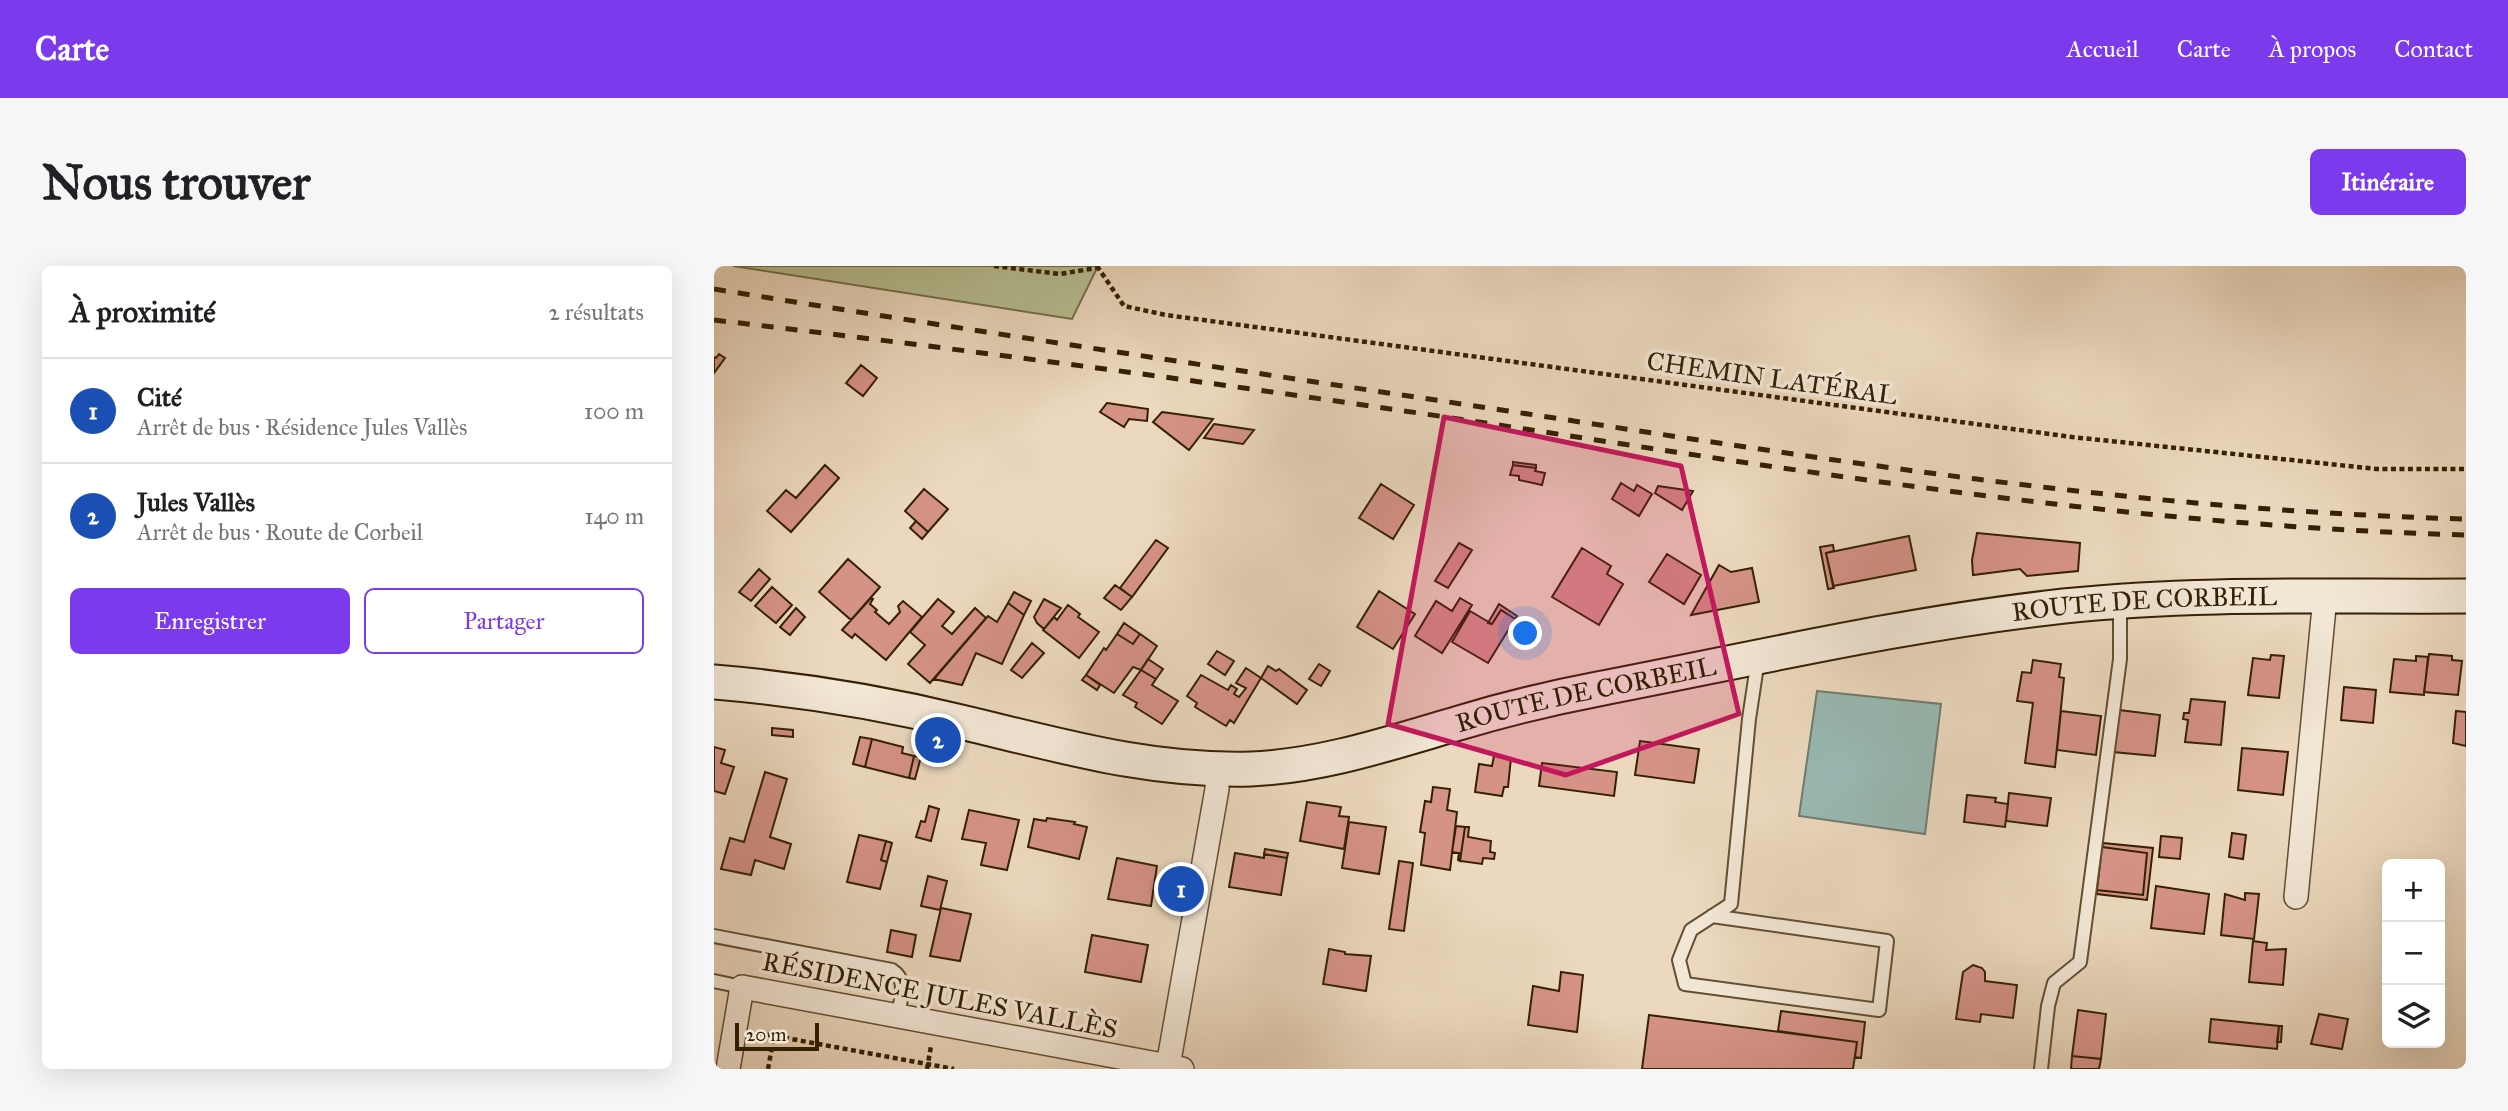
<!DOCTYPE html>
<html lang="fr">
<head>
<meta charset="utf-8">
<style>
  body { margin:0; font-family:"IM FELL Great Primer",serif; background:#f6f6f6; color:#202124 }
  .controls { position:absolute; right:21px; bottom:21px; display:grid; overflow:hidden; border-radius:10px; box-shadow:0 7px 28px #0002 }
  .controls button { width:63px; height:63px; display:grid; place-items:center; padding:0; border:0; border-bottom:2px solid #e0e0e0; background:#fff; color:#202124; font:35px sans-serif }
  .scale { position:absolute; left:21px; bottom:18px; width:84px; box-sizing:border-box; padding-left:7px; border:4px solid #342103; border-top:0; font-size:19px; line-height:24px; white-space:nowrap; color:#342103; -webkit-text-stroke:5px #f2e6d5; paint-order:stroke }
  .you { position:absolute; left:812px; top:368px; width:24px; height:24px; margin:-18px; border:5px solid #fff; border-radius:50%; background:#1a73e8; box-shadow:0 0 0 10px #1a73e833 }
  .badge { display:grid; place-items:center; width:46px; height:46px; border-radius:50%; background:#7c3aed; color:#fff; font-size:23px; font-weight:700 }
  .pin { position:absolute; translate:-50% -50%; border:4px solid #fff; box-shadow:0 2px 7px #0006 }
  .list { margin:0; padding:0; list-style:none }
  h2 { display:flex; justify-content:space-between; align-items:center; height:91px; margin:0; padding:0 28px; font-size:30px }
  h2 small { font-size:23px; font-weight:400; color:#757577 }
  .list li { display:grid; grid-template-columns:46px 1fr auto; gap:21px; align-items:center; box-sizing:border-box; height:105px; padding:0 28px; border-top:2px solid #e0e0e0 }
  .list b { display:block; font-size:26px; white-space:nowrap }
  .list p { margin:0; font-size:23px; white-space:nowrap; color:#757577 }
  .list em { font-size:23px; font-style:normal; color:#757577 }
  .actions { display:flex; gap:14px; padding:21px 28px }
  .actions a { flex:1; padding:16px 0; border:2px solid #7c3aed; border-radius:10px; text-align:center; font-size:24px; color:#7c3aed }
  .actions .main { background:#7c3aed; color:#fff }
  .icon { flex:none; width:38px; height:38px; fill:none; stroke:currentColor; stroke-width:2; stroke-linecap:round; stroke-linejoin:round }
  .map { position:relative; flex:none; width:1752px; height:803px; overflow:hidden; border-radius:10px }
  header { display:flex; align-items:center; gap:42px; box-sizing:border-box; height:98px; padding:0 35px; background:#7c3aed; color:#fff }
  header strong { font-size:33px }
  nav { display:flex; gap:38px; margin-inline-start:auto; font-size:24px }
  .intro { display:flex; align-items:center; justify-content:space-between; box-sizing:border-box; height:168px; padding:0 42px }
  h1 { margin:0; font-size:49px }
  .button { padding:18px 32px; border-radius:10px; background:#7c3aed; color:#fff; font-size:24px; font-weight:700 }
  main { display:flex; gap:42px; padding:0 42px }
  aside { flex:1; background:#fff; border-radius:10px; box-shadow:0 7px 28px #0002 }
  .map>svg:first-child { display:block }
  .green { fill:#b6bf93; stroke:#75704b; stroke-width:2 }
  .water { fill:#98b9b3; stroke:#707c6d; stroke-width:2 }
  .building { fill:#d59287; stroke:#342103; stroke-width:2 }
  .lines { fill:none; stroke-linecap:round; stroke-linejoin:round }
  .lane-casing { stroke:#624f32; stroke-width:16 }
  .street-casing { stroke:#624f32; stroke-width:26 }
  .secondary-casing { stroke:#342103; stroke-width:37 }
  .path { stroke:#342103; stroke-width:4.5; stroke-dasharray:5 3.5; stroke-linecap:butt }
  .lane { stroke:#f2e6d5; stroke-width:12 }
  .street { stroke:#f2e6d5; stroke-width:23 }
  .secondary { stroke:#f2e6d5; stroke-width:33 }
  .rail { stroke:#342103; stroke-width:5; stroke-dasharray:12 12; stroke-linecap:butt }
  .marked { fill:#c2185b; fill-opacity:0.2; stroke:#c2185b; stroke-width:5; stroke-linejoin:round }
  .labels { text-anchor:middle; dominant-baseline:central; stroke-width:7; stroke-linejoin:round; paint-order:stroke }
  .street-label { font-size:26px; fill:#342103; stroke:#f2e6d5 }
</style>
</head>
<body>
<header>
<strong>Carte</strong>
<nav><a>Accueil</a><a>Carte</a><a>À propos</a><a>Contact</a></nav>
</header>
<div class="intro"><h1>Nous trouver</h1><a class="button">Itinéraire</a></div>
<main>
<aside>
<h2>À proximité<small>2 résultats</small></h2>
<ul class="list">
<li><span class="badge" style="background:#1a4fb4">1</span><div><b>Cité</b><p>Arrêt de bus · Résidence Jules Vallès</p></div><em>100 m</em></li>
<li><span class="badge" style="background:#1a4fb4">2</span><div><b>Jules Vallès</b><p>Arrêt de bus · Route de Corbeil</p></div><em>140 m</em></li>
</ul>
<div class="actions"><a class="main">Enregistrer</a><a>Partager</a></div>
</aside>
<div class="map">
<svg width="1752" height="803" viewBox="0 0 1752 803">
  <rect width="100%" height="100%" fill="#ebd8be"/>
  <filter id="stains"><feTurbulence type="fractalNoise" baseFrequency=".00286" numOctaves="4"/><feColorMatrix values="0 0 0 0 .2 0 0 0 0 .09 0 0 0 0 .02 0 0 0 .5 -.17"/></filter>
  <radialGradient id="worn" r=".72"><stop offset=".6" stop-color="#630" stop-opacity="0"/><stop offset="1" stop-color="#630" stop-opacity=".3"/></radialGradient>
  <path class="green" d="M19 0H384L358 53Z"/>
  <path class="water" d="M1103 425 1227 438 1211 568 1085 550Z"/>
  <path class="building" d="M5 88 11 92 0 107V91L2 92Z
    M147 99 163 112 149 130 132 117Z
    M393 137 434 143 433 155 415 153 410 161 386 146Z
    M448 146 499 153 475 184 439 156Z
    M500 158 540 164 529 178 490 172Z
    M799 196 822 199V202L799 199Z
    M111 199 125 212 77 266 53 245 72 224 82 232Z
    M799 199 822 202 821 205 831 207 828 219 805 214V210L796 209Z
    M907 217 920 225 923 219 938 228 925 250 898 233Z
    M667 218 700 239 679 273 645 252Z
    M944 220 979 225 968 244 941 227Z
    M210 223 234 243 214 266 191 245Z
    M202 255 214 266 208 273 196 262Z
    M1263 267 1366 277 1364 305 1313 310 1306 303 1259 309 1258 294Z
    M1195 270 1202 304 1119 320 1112 287Z
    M442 274 454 282 418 331 406 322Z
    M745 277 758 284 734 322 721 315Z
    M1119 279 1120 285 1112 287 1120 322 1114 323 1106 281Z
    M868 282 897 300 893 308 909 318 885 359 838 331Z
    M953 288 987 309 970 338 935 316Z
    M134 293 166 321 137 354 105 326Z
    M1005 299 1017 306 1038 302 1045 336 977 349Z
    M45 303 56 313 37 335 25 326Z
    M401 319 418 331 407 344 390 332Z
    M58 321 78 339 62 357 41 340Z
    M665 325 701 348 679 383 643 361Z
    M300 326 317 335 310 349 294 337Z
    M157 332 159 333 156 338 163 344 161 346 175 358 186 346 184 340 189 335 208 351 172 394 141 368 138 372 128 364Z
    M746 332 758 339 728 387 701 370 722 335 738 345Z
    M224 333 240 346 228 360 238 368 261 342 272 352 216 417 194 398 211 379 196 366Z
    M330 333 347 342 330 363 323 357 320 351Z
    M294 337 310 349 288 398 262 387 248 419 220 413 274 350 283 356Z
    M785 338 803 350 801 353 787 344 778 358 774 357Z
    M354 339 366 348 364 351 385 366 365 392 329 364 340 351 343 354Z
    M82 342 91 351 76 369 66 361Z
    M787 344 801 353 774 397 738 376 756 345 778 358Z
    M410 357 426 368 419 378 403 368Z
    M403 368 419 378 426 368 443 380 427 404 419 401 400 427 372 409 390 382 392 384Z
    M318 377 330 387 308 412 297 404Z
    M503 385 520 395 511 409 494 398Z
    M1715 388 1738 390V394L1748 395 1744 429 1710 426Z
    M1557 389 1570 390 1565 432 1534 429 1539 392 1556 394Z
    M1702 390 1714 391 1710 429 1676 426 1680 393 1702 395Z
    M434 393 449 403 442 413 427 404Z
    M1319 394 1347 398 1345 411 1350 412 1341 501 1311 497 1319 437 1303 435 1308 406 1317 407Z
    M605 398 616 405 607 420 595 413Z
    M554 400 562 405 565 403 593 424 583 438 547 412Z
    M532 402 547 412 520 457 516 454 512 460 481 441 483 437 473 430 487 409 514 424 517 419 523 423 520 428 525 431 532 422 522 417Z
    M427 404 442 413 438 419 464 435 448 458 421 441 423 437 409 429Z
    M372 409 386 419 383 424 368 414Z
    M1630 421 1662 424 1659 457 1627 454Z
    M1477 433 1511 436 1507 479 1471 476 1474 454 1469 453 1470 447H1475Z
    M1405 444 1446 449 1441 490 1399 486Z
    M1347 445 1387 450 1382 489 1343 484Z
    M1742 445 1752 446V480L1739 477Z
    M58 462 79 464V471L58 469Z
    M146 471 158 473 151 501 139 498Z
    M158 473 189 481 188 487 200 490 195 512 151 501Z
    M926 475 985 483 980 517 921 509Z
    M0 481 11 484 7 497 20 501 11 528 0 525Z
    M1528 482 1574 486 1569 529 1524 524Z
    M200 490 207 491 201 513 195 512Z
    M780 490 797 492 794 521H790L788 530 761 526 765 498 778 500Z
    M828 497 903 506 900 530 825 520Z
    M51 506 73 513 56 571 77 578 70 603 41 594 37 609 7 603 16 572 30 576Z
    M719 521 736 523 733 544 743 546 736 604 707 599 711 567 706 566 711 535 717 536Z
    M1295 527 1337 532 1333 560 1292 555Z
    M1253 529 1282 532 1281 536 1294 538 1291 561 1250 556Z
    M593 536 627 541 625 550 635 551 630 583 586 575Z
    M215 540 225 543 217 575 202 571 207 555 211 556Z
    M255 544 305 554 293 604 267 599 272 577 248 573Z
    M333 552 361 556 360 558 373 561 365 593 314 581 320 553 332 555Z
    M635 556 672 561 665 608 628 602Z
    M742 560 751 561 746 595 744 594 745 587 738 586Z
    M751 561H755L754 571 777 575 776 586 781 587 780 593 769 592 768 598 746 595Z
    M1518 567 1532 569 1529 593 1515 591Z
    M145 569 172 575 167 594 173 596 166 623 133 616Z
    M1447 570 1468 572 1466 593 1445 591Z
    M172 575 178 577 173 596 167 594Z
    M1389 577 1439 582 1433 634 1383 628V624L1429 629 1433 587 1388 581Z
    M1388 581 1433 587 1429 629 1383 624Z
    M551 583 574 587 573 592 550 588Z
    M521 587 550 592V588L573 592 567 629 515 621Z
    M403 592 443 600 437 640 394 633Z
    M685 595 699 597 690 665 675 663Z
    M214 610 233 615 226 644 207 640Z
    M1442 620 1495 628 1490 668 1437 662Z
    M1531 627 1545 628 1540 673 1507 669 1511 628 1531 634Z
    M227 642 257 648 246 695 216 690Z
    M177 664 202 669 198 691 173 686Z
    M378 669 434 679 427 716 371 706Z
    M1539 675 1553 677 1552 684 1572 683 1569 719 1535 716Z
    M615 683 631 686V688L657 690 652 725 609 718Z
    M1259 699 1268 702 1271 706V715L1303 719 1299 752 1267 748 1266 756 1242 753 1249 706Z
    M847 706 869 709 863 766 814 759 819 720 845 725Z
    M1364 744 1392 748 1387 793 1358 790Z
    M1067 745 1151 756 1147 792 1141 791 1143 776 1064 765Z
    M1605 748 1634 753 1628 783 1597 778Z
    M935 749 1143 776 1139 803H928Z
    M1497 753 1565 760 1563 783 1495 776Z
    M1565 760H1568L1567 776H1563Z
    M1358 790 1387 793 1385 803H1357Z"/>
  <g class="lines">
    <g class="lane-casing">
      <path id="lane" d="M998 650 1173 675 1165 744 971 718 965 694 977 664 1017 638 1035 453 1044 393
        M0 670 178 704C194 714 187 732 184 748
        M0 715 28 721
        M1327 803 1334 740 1340 717 1366 696 1406 393V337"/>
    </g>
    <g class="street-casing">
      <path id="street" d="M1582 631 1611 331
        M14 803 28 721 454 800
        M468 803 454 800 503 523V503"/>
    </g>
    <g class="secondary-casing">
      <g id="secondary">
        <path id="s1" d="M0 416C83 423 165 436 247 456 345 479 434 506 537 503 609 500 676 477 745 457 791 443 837 432 884 423 1039 393 1194 357 1350 340 1483 326 1619 331 1752 330"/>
      </g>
    </g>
    <path class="path" d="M280 0 346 8 382 2
      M383 0 410 40 452 49 1358 171 1663 203H1752
      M45 767 240 803
      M54 803 60 770
      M213 803 217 780"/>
    <use href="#lane" class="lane"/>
    <use href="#street" class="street"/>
    <use href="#secondary" class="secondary"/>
    <path class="rail" d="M0 23C278 68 556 109 834 151 1140 198 1442 245 1752 253
      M0 54C256 84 511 118 765 156 1093 206 1420 260 1752 269"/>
  </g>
  <path class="marked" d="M730 151 967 200 1025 448 852 509 674 458Z"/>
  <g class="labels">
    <g class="street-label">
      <text transform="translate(1058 112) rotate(8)">CHEMIN LATÉRAL</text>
      <text stroke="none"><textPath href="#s1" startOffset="1456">ROUTE DE CORBEIL</textPath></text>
      <text stroke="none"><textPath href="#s1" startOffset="889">ROUTE DE CORBEIL</textPath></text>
      <text transform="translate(226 729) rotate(11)">RÉSIDENCE JULES VALLÈS</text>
    </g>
  </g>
  <rect width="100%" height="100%" filter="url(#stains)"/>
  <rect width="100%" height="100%" fill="url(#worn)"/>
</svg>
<div class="controls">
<button>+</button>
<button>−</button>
<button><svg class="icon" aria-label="layers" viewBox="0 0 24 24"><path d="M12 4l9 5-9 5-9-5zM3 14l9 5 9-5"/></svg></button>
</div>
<div class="scale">20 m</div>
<div class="you"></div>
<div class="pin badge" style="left:467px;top:623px;background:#1a4fb4">1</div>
<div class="pin badge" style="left:224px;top:474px;background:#1a4fb4">2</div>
</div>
</main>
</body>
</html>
